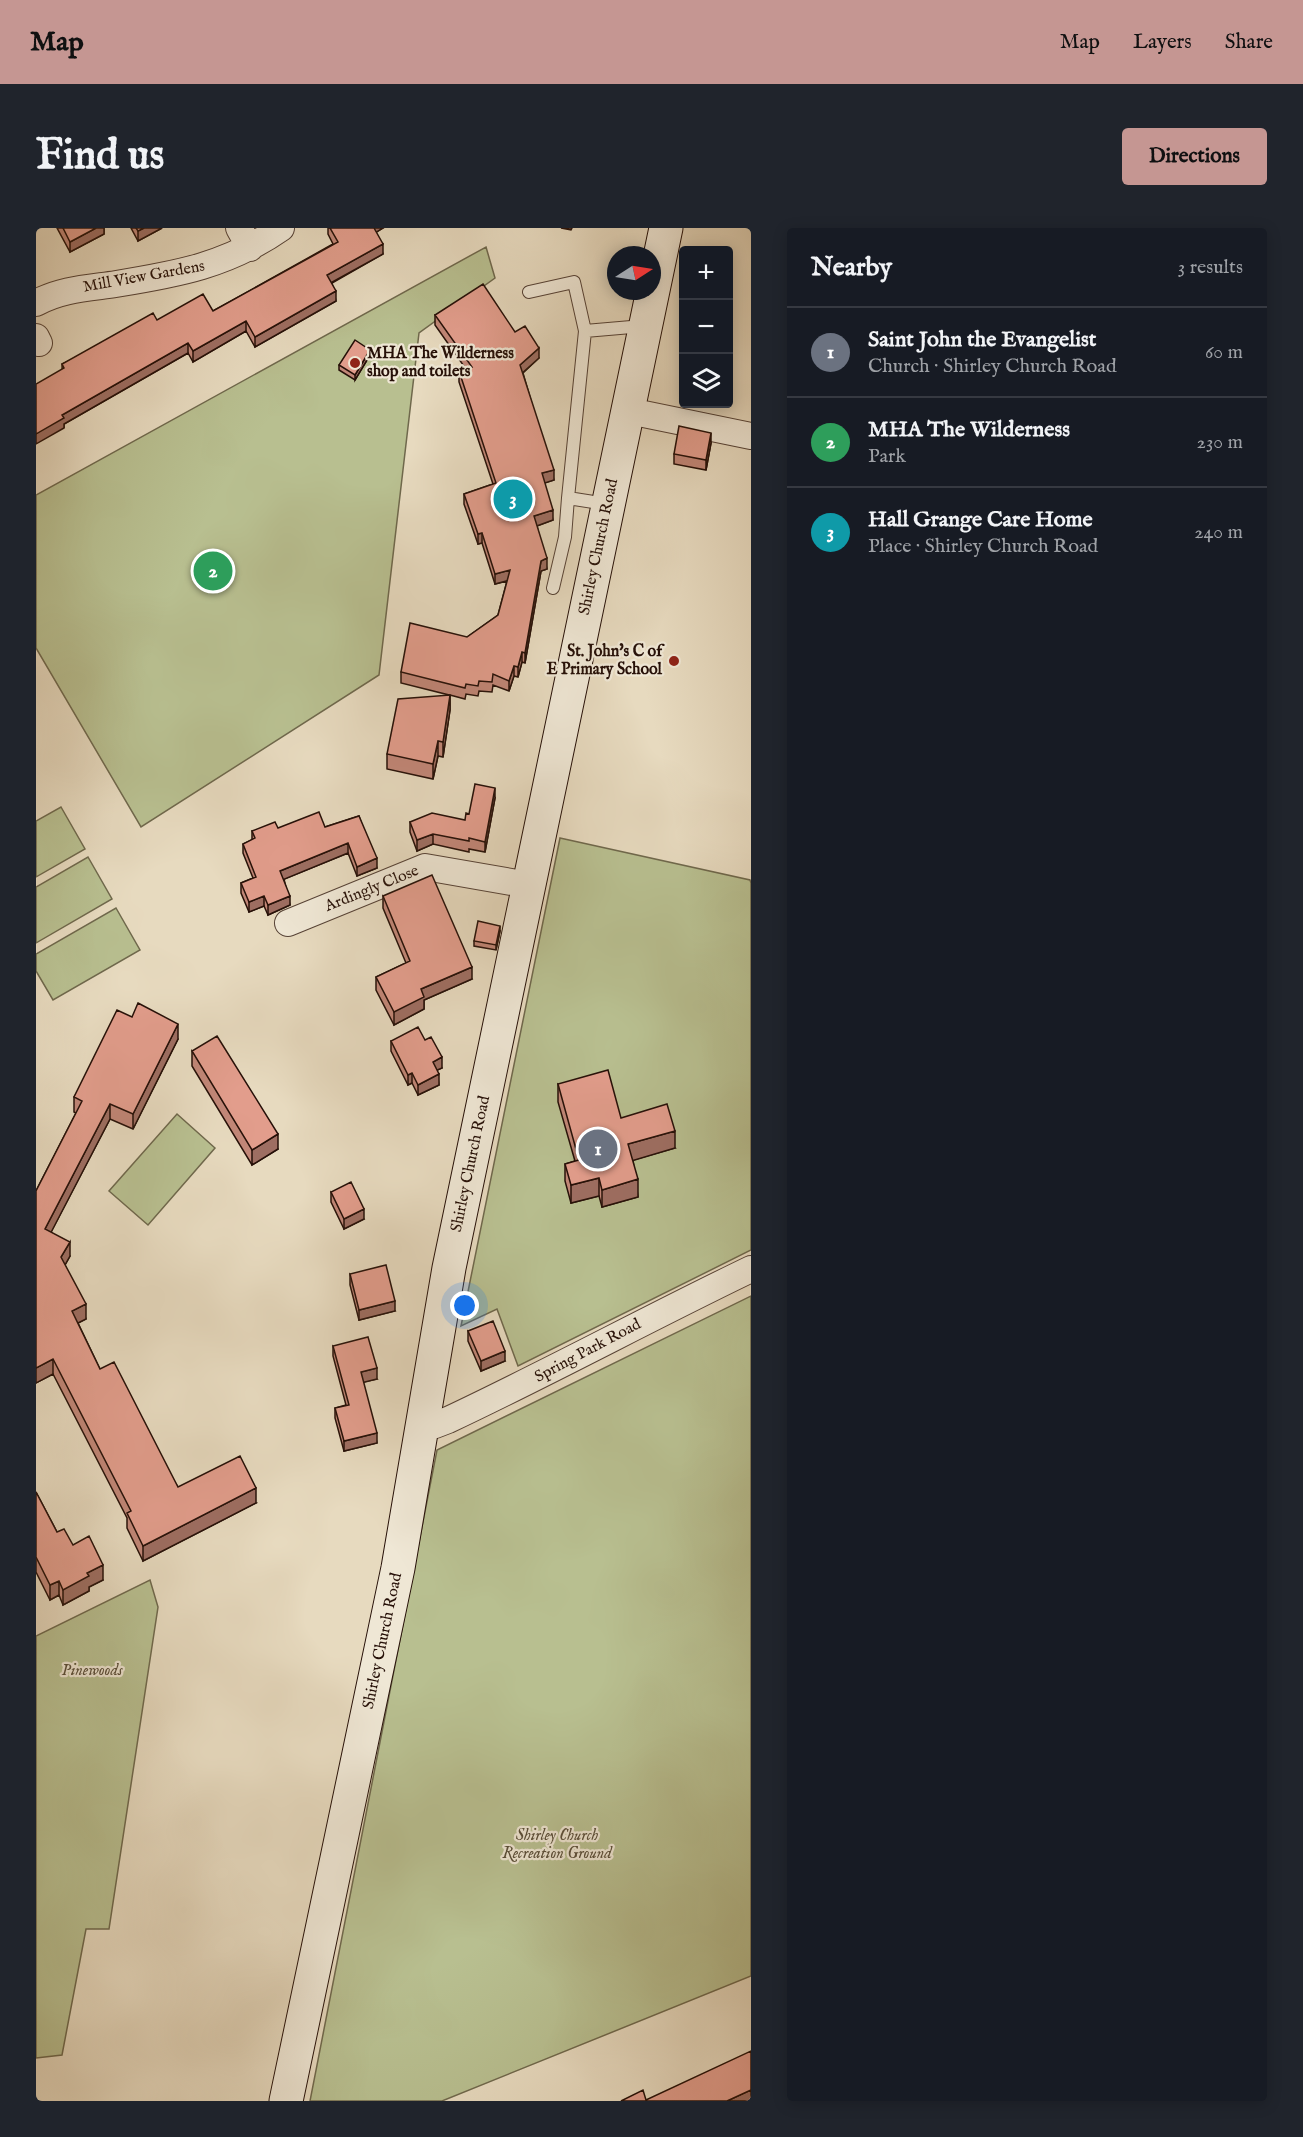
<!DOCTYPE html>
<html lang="en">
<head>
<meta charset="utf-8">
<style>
  body { margin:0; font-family:"IM FELL English",serif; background:#20242c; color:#f1f3f6 }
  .controls { position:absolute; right:18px; top:18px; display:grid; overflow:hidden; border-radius:6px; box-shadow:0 3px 15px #0003 }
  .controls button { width:54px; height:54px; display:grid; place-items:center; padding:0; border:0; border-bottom:2px solid #363941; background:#171b24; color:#f1f3f6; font:30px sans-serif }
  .compass { position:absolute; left:571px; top:18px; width:54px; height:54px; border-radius:50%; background:#171b24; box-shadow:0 3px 15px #0003; rotate:78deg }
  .you { position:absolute; left:429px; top:1078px; width:21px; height:21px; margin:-15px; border:4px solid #fff; border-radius:50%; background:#1a73e8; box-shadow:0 0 0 9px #1a73e833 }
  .badge { display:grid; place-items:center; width:39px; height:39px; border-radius:50%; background:#c59692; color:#fff; font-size:20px; font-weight:700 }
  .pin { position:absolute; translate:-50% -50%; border:3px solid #fff; box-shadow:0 2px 6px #0006 }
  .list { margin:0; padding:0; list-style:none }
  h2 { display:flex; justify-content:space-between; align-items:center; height:78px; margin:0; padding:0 24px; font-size:26px }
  h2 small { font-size:20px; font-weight:400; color:#9ea1a6 }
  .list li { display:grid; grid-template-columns:39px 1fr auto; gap:18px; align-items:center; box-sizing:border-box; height:90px; padding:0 24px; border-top:2px solid #363941 }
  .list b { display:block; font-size:22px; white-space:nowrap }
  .list p { margin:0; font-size:20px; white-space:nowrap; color:#9ea1a6 }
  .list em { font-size:20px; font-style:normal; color:#9ea1a6 }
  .icon { flex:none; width:33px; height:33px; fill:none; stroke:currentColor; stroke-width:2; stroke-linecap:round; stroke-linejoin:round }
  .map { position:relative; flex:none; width:715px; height:1873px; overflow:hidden; border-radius:6px }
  header { display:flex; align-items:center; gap:36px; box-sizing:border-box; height:84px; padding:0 30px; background:#c59692; color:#111 }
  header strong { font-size:28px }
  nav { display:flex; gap:33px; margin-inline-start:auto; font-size:21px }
  .intro { display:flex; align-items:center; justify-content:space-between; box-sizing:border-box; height:144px; padding:0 36px }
  h1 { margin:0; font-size:42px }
  .button { padding:15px 27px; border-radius:6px; background:#c59692; color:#111; font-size:21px; font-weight:700 }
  main { display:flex; gap:36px; padding:0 36px }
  aside { flex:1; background:#171b24; border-radius:6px; box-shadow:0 3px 15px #0003 }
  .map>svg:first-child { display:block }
  .green { fill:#b8bf90; stroke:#6f684c; stroke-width:1.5 }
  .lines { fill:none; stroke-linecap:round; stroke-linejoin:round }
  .lane-casing { stroke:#564236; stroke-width:14 }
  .street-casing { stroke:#564236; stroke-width:28 }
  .secondary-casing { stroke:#261008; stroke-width:35 }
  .lane { stroke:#efe7d5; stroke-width:12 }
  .street { stroke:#efe7d5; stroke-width:26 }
  .secondary { stroke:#efe7d5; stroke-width:33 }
  .wall { fill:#c28778; stroke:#261008; stroke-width:1.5 }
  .shaded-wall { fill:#9e6e62; stroke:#261008; stroke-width:1.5 }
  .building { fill:#e29d8c; stroke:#261008; stroke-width:1.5 }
  .poi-dot { fill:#8f2418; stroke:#efe7d5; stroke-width:2 }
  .labels { text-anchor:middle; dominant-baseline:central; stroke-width:4.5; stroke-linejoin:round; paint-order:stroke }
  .street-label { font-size:16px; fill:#261008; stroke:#efe7d5 }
  .poi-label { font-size:16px; font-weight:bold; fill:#261008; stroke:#efe7d5; text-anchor:start }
  .park-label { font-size:16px; font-style:italic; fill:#594d38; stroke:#efe7d5 }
</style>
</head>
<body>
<header>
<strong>Map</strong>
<nav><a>Map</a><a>Layers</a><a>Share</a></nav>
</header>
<div class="intro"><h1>Find us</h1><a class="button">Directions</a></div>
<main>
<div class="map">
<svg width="715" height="1873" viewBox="0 0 715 1873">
  <rect width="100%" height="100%" fill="#e7dabf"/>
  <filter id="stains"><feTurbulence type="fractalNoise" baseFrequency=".00333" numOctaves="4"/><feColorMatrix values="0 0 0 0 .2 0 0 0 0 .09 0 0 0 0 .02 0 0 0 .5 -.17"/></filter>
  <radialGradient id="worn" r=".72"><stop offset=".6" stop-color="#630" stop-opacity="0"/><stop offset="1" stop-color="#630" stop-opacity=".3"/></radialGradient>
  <path class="green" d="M450 19 459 50 383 105 343 447 105 599 0 420V267Z
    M25 579 49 621 0 649V593Z
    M524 610 714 652 715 655V1022L482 1138 461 1081 425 1098Z
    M52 629 76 671 0 715V659Z
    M80 680 104 722 17 772 0 743V726Z
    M141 886 179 920 112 997 73 963Z
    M715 1068V1748L406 1873H274L401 1222Z
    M114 1352 122 1379 73 1701H50L26 1827 0 1830V1408Z"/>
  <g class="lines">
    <g class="lane-casing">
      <path id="lane" d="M493 64 538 54 549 103
        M570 276 532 270 549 103 607 98
        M517 360 529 309 532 270"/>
    </g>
    <g class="street-casing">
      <path id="street" d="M203 0 214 20
        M0 75C25 61 53 60 80 56 142 46 192 37 245 0
        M0 109 3 115
        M593 183 715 208
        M252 695 389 639 493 657
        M386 1197H399L412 1192C514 1144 613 1090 715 1041"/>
    </g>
    <g class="secondary-casing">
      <path id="secondary" d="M250 1873 362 1340 413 1040 630 0"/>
    </g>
    <use href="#lane" class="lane"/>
    <use href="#street" class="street"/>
    <use href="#secondary" class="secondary"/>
  </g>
  <path class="wall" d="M21 0H68V6L34 24Z
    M95 0H126L102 13Z
    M292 0H347L340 4 347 26 296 55 300 73 219 119 210 103 157 134 152 125 28 196V200L26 136 121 92 177 83 297 16 292 6Z
    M525 0H536L535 2Z
    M399 87 479 104 503 130 487 145 518 252 508 255 517 292 501 298 511 341 505 343 489 435 486 434 482 449 478 448 473 463 457 457 456 464 443 463 442 468 430 466 429 471 414 467V482L407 529 402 528 397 551 351 541V526L413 467 365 455V444L431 409 462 387 471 353 459 356 446 315 442 316 428 276V266L457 256 423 154V143L430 141 399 97Z
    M334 127 319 152 303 142V137Z
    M675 215 670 242 638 236V226Z
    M459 570 449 624 433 621V624L397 616 381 623 374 604V594L429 592 433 586Z
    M323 588 341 640 321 648 312 625 248 651 254 677 232 687 228 678 213 684 205 665V655L217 650 207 625V616L216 612V603L242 600 289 599Z
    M347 668 436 751 388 772V781L358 797 340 762V749L370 735 347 680Z
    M464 703 460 722 438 718V713Z
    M96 789 142 811 97 901 74 891 15 1004 34 1028 29 1037 50 1091 42 1095 64 1141 142 1259 220 1275 107 1333 91 1300V1290L17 1146 0 1155V963L40 885 38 884V869Z
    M389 812 406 840 401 842 403 857 382 867 376 855 372 857 355 823V813Z
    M156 823 242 921 216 937 156 838Z
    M522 856 585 890 639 920 597 932 602 969 566 979 563 968 535 975 529 953V936L539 933 522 874Z
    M295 964 328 991 308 1001 295 974Z
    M314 1046 359 1083 323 1092 314 1057Z
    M432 1103 469 1133 445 1143 432 1113Z
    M297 1118 341 1151 327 1154 341 1215 308 1223 299 1190V1180L310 1177 297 1128Z
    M0 1264 21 1304 37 1317 67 1352 53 1359V1363L27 1377 23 1367 14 1372 0 1344Z"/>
  <path class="shaded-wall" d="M60 0H68V6L34 24V14Z
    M108 0H126L102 13V3Z
    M336 0H347L336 7Z
    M347 16V26L291 57V47Z
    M300 63V73L219 119V109Z
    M210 93V103L157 134V123Z
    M152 115V125L28 196V200L0 216V206L26 187Z
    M503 120V130L484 147V137Z
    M334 122V127L319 152V147Z
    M675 205V215L670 242V232Z
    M518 242V252L506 256V245Z
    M517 282V292L498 299V288Z
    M446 305V315L442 316V306Z
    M511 330V341L505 343 489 435V425L505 333Z
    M474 342V352L459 356V346Z
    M486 424V434L482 449V439Z
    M478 438V448L473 463V453Z
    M414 467V482L407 529V514Z
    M402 513V528L397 551V536Z
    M459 560V570L449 624V614Z
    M397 606V616L381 623V612Z
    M312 615V625L244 653V643Z
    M341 630V640L321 648V639Z
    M228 668V678L213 684V674Z
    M254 668V677L232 687V677Z
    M464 698V703L460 722V717Z
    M436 739V751L388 772V781L358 797V784L385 761Z
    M142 796V811L97 901V886Z
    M406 829V840L397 844V834Z
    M376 845V855L372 857V847Z
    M403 846V857L382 867V857Z
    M74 876V891L9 1016V1001Z
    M639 903V920L592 934V916Z
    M242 906V921L216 937V922Z
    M563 950V968L535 975V957Z
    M602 951V969L566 979V962Z
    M328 981V991L308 1001V991Z
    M34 1014V1028L25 1044V1029Z
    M359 1073V1083L323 1092V1082Z
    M50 1076V1091L36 1098V1083Z
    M469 1123V1133L445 1143V1133Z
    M17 1131V1146L0 1155V1140Z
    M341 1140V1151L325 1155V1144Z
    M341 1205V1215L308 1223V1213Z
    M220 1260V1275L107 1333V1318Z
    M67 1337V1352L53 1359V1363L27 1377V1362L51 1345Z
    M23 1353V1367L14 1372V1357Z
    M715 1862V1873H691Z"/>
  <path class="building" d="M27 0H60L34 14Z
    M100 0H108L102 3Z
    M294 0H338L347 16 291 47 300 63 219 109 210 93 157 123 152 115 26 187 28 190 0 206V156L28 140 26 136 117 85 121 92 167 66 177 83 302 14Z
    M447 56 479 104 489 98 503 120 484 137 518 242 506 245 517 282 498 288 511 330 505 333 489 425 486 424 482 439 478 438 473 453 457 446 456 454 443 453 442 458 430 456 429 460 365 444 374 395 431 409 462 387 474 342 459 346 446 305 442 306 428 266 460 255 423 143 436 139 399 87Z
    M319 112 334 122 319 147 303 137Z
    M643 198 675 205 670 232 638 226Z
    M414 467 407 514 402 513 397 536 351 526 362 471Z
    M439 556 459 560 449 614 433 610V613L397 606 381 612 374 594 396 585 429 592 430 585 433 586Z
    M283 584 289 599 323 588 341 630 321 639 312 615 244 643 254 668 232 677 228 668 213 674 205 655 220 649 207 616 219 610 216 603 239 594 242 600Z
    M396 647 436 739 385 761 388 769 358 784 340 749 374 733 347 668Z
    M442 693 464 698 460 717 438 713Z
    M102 775 142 796 97 886 74 876 9 1001 34 1014 25 1029 50 1076 36 1083 64 1141 78 1134 142 1259 204 1228 220 1260 107 1318 91 1285 95 1283 17 1131 0 1140V963L46 873 38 869 81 782 96 789Z
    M382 799 389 812 395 809 406 829 397 834 403 846 382 857 376 845 372 847 355 813Z
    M181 808 242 906 216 922 156 823Z
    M572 842 585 890 631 876 639 903 592 916 602 951 566 962 563 950 535 957 529 936 543 932 522 856Z
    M315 954 328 981 308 991 295 964Z
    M350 1037 359 1073 323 1082 314 1046Z
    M457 1093 469 1123 445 1133 432 1103Z
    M332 1109 341 1140 325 1144 341 1205 308 1213 299 1180 313 1177 297 1118Z
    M0 1264 21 1304 28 1301 37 1317 53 1308 67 1337 51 1345 53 1348 27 1362 23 1353 14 1357 0 1329Z
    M715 1823V1862L691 1873H585L607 1862 610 1872Z"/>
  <g class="poi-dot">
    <circle cx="319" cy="135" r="6"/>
    <circle cx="638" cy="433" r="6"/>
  </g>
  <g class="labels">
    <g class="street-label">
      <text transform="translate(108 49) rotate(-10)">Mill View Gardens</text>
      <text transform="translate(563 319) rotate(-78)">Shirley Church Road</text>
      <text transform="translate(336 661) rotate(-22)">Ardingly Close</text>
      <text transform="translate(435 936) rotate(-78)">Shirley Church Road</text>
      <text transform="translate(552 1123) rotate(-28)">Spring Park Road</text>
      <text transform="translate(347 1413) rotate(-78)">Shirley Church Road</text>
    </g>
    <g class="poi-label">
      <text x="331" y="126">MHA The Wilderness<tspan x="331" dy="18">shop and toilets</tspan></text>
      <text x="626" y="424" text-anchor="end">St. John's C of<tspan x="626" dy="18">E Primary School</tspan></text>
    </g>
    <g class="park-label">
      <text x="56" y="1443">Pinewoods</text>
      <text x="521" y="1608">Shirley Church<tspan x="521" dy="18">Recreation Ground</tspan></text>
    </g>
  </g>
  <rect width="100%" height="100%" filter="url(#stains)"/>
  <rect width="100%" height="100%" fill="url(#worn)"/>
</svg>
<div class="controls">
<button>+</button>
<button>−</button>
<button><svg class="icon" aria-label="layers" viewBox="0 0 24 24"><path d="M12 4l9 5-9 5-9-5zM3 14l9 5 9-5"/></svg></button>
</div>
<svg class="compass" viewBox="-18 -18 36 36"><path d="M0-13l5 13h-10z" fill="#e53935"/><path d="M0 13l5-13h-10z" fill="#9ea1a6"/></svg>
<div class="you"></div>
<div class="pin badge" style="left:562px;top:921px;background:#6b7280">1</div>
<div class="pin badge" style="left:177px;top:343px;background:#2e9e5b">2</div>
<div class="pin badge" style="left:477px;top:271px;background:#0f9aa8">3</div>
</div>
<aside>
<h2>Nearby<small>3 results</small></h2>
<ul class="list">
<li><span class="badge" style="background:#6b7280">1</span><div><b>Saint John the Evangelist</b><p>Church · Shirley Church Road</p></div><em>60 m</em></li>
<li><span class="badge" style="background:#2e9e5b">2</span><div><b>MHA The Wilderness</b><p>Park</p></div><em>230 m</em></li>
<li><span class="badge" style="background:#0f9aa8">3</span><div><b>Hall Grange Care Home</b><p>Place · Shirley Church Road</p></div><em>240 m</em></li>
</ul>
</aside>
</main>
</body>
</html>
